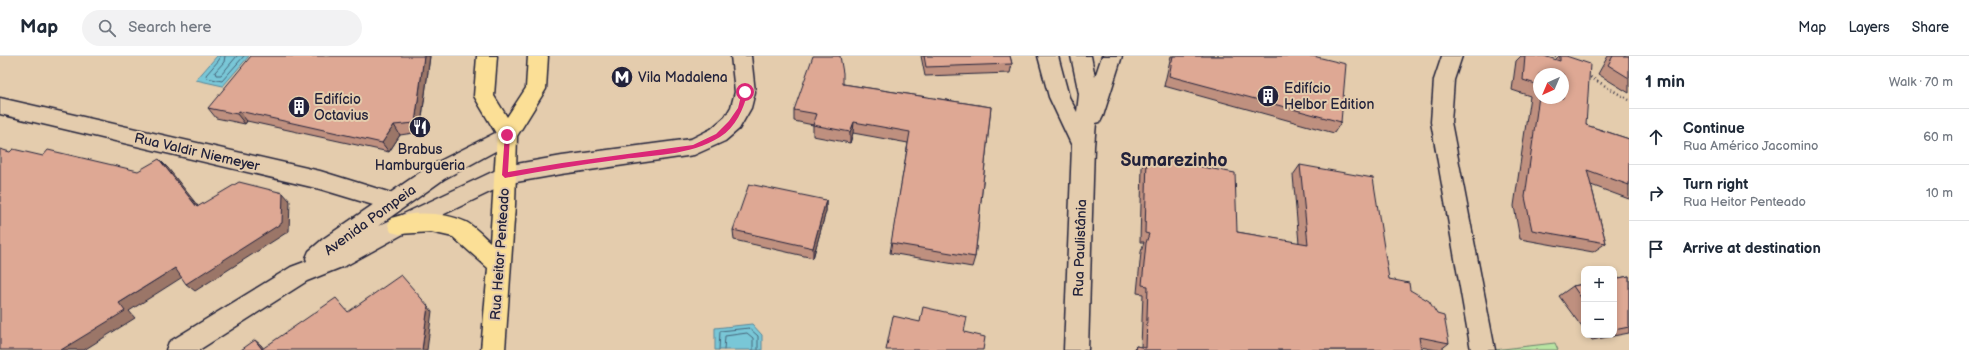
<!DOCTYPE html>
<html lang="en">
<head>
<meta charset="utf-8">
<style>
  body { margin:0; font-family:"Balsamiq Sans",sans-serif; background:#f2f2f3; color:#1f2937 }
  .controls { position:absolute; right:12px; bottom:12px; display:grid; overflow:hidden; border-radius:8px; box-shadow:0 2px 6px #0003 }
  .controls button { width:36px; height:36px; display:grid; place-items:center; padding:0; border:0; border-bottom:1px solid #e0e1e3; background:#fff; color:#1f2937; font:20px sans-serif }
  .compass { position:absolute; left:1533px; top:12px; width:36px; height:36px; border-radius:50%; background:#fff; box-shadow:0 2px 6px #0003; rotate:224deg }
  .stop { position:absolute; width:12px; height:12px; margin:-9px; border:3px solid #db2777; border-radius:50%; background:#fff }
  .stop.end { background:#db2777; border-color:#fff; box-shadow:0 1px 4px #0008 }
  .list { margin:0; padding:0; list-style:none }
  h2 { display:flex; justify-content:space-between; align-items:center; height:52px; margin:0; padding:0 16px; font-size:17px }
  h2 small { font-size:13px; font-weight:400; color:#747a83 }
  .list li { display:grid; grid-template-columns:26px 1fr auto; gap:12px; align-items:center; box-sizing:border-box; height:56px; padding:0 16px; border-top:1px solid #e0e1e3 }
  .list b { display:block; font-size:15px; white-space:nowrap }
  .list p { margin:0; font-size:13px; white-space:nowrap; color:#747a83 }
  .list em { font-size:13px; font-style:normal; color:#747a83 }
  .icon { flex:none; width:22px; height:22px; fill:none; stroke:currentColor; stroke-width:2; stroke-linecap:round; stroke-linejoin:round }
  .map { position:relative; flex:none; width:1629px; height:294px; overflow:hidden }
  header { display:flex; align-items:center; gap:24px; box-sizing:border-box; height:56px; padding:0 20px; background:#fff; border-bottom:1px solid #e0e1e3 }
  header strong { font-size:19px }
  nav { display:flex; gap:22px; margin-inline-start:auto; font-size:14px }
  .search { width:280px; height:36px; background:#f2f2f3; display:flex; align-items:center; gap:10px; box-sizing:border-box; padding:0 14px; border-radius:22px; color:#747a83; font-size:15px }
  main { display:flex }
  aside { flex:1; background:#fff }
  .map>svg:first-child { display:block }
  .green { fill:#b8e4a2; stroke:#6d836e }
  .water { fill:#79c7d7; stroke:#568599 }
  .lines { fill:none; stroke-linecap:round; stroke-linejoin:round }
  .shore { stroke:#456479; stroke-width:1 }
  .street-casing { stroke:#22223b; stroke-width:3 }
  .secondary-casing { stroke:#22223b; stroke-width:3 }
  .primary-casing { stroke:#22223b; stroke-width:3 }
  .path { stroke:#22223b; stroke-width:2.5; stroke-dasharray:1 3; stroke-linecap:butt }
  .street { fill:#e4ccad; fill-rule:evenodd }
  .secondary { fill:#e4ccad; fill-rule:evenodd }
  .primary { fill:#fbdf96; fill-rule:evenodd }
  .wall { fill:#bf907f; stroke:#22223b; fill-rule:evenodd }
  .shaded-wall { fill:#9b7668; stroke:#22223b }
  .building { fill:#dea894; stroke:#22223b }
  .route { fill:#db2777 }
  .labels { text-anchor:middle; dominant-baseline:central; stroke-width:4; stroke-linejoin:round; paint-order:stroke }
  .poi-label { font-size:14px; fill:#22223b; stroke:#e4ccad; text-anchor:start }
  .street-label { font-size:14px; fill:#22223b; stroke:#e4ccad }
  .district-label { font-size:18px; font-weight:bold; fill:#22223b; stroke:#e4ccad }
</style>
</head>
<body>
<header>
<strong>Map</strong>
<div class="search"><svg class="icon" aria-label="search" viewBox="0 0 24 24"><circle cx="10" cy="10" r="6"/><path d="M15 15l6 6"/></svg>Search here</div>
<nav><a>Map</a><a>Layers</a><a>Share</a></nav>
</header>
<main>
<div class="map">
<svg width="1629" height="294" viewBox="0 0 1629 294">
  <rect width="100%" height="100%" fill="#e4ccad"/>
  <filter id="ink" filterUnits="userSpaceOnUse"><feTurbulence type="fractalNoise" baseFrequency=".025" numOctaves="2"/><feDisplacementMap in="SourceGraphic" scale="8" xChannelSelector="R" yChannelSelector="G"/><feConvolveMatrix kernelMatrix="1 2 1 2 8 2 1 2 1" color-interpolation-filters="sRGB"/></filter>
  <g filter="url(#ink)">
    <path class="green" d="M1555 287 1558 294H1494Z"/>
    <path class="water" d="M217 0H249L223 30 196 24Z
      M752 268 762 279V294H715V272Z"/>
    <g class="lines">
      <path class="shore" d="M220 0 219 4 206 19 207 22 222 25 244 0
        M225 0 224 6 215 16 216 19H221L237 0
        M719 294 720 275 749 272 758 280V294
        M724 294 725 280 747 277 753 282V294"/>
      <g class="street-casing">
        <path id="street" d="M731 0H751L755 36 751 52 739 73 725 85 694 99 562 118 505 128 497 125 494 119 497 113 505 110 562 100 691 83 711 73 725 61 731 51 735 36Z
          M1442 0H1462L1454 24 1451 66 1495 294H1471L1431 66 1434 24Z
          M0 42 320 115 401 140 404 146 401 152 393 155 320 133 0 58Z"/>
      </g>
      <g class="secondary-casing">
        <path id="secondary" d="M1038 0H1058L1069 41 1077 56 1079 38 1071 0H1091L1095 21 1102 0H1122L1103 60 1100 66 1096 67 1094 90 1088 294H1064L1072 90 1049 41Z
          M507 71 514 73 517 79 514 85 444 123 378 170 505 110 513 113 516 119 513 125 407 176 347 209 307 225 199 294H166L169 286 291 211 307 205 306 202 309 195 323 183 428 111Z"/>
      </g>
      <g class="primary-casing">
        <path id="primary" d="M477 0H497L494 40 507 61 526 32 528 0H548L546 33 517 80 515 149 505 294H481L488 212 453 181 431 176 399 178 391 176 388 169 391 162C413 155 445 156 466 166 474 170 483 180 490 186L497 79 474 40Z"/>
      </g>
      <path class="path" d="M1555 0 1560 3
        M1587 19 1629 44"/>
      <use href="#street" class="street"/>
      <use href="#secondary" class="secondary"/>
      <use href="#primary" class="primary"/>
    </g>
    <path class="wall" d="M430 0 420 76 400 79 389 96 247 65 245 68 216 62 208 52Z
      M921 0H1010L1012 8 1010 17 925 20Z
      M1171 0H1313L1341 66 1334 77 1164 30Z
      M1521 0H1544L1555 4 1559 0H1566L1586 69 1629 83V143L1591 129 1606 187 1593 196 1520 183 1514 150 1530 40 1512 34 1516 5ZM1539 18 1563 42H1539Z
      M1608 0H1629V37L1598 18Z
      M843 28 991 51 975 201 972 211 890 197 908 87 853 77 850 87 813 80V69L794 65V54Z
      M1147 101 1237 176 1299 187 1293 119 1300 109 1389 223 1410 234 1449 287 1440 294H1437L1420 291 1421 294H1132L1136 290 1141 291 1143 238 1137 237 1141 196 1144 186H1140L1142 111Z
      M826 144V155L813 202 734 184 733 174Z
      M1629 220V277L1592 284 1588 279H1614V223Z
      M1584 228V274L1559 240 1573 230Z"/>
    <path class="shaded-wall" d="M424 0H430L420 76 415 67Z
      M239 55 247 65 245 68 237 58Z
      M854 66 853 77 850 87V76Z
      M394 69 400 79 389 96 382 87Z
      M159 103 168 112 205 159 197 151Z
      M283 137 290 145 289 175 195 235 186 228Z
      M826 144V155L813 202V192Z
      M175 212 184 220 129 255 135 262 84 294H61L119 247Z
      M428 250 432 255 427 294H422Z
      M255 284 261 289 265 294 262 293Z"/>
    <path class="building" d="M251 0H424L415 67 394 69 382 87 239 55 237 58 208 52Z
      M813 0H840L843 17V28L991 51 975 201 891 187 910 76 854 66 850 76 813 69 817 58 794 54Z
      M924 0H1010L1012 8 926 11Z
      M1173 0H1313L1346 8 1341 66 1169 20Z
      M1525 0H1544L1560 5V0H1566L1590 8 1586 69 1629 83V129L1587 114 1606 187 1532 174 1525 141 1539 40V42H1563V18H1539V29L1523 24Z
      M1613 0H1629V22L1608 9Z
      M0 93 10 96 13 93 43 100 48 94 138 115 159 103 197 151 239 126 283 137 282 167 186 228 175 212 119 247 125 255 61 294H0Z
      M1147 101 1235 117 1237 176 1308 188 1300 109 1373 122 1389 223 1409 227 1410 234 1429 245 1437 258 1444 260 1449 287 1419 281 1421 294H1135L1136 290 1146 292 1148 230 1142 229 1146 187 1149 178 1145 177Z
      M749 128 826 144 813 192 733 174Z
      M401 219 428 250 422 294H241L255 284 262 293 336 242 348 256Z
      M1629 220V271L1614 274V223Z
      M1584 228V246L1573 230Z
      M923 251 967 261 964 276 985 281 983 294H886L893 260 920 266Z"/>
  </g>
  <path class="route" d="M745 34 748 36C743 54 736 71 720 81 690 100 650 99 616 104 579 109 542 115 505 122L502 119 505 77 510 79 508 116 562 107 693 89 716 78 729 65 738 52 742 36Z"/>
  <defs>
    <g id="metro-disc" transform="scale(1.15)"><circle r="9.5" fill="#22223b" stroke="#e4ccad"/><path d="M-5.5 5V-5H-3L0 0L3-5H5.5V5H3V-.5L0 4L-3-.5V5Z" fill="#fff"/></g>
    <g id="building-disc" transform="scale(1.15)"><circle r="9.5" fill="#22223b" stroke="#e4ccad"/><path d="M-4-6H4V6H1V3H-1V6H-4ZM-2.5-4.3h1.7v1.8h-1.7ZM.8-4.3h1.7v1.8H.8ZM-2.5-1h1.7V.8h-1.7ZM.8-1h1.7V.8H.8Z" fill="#fff"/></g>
    <g id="restaurant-disc" transform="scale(1.15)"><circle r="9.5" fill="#22223b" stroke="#e4ccad"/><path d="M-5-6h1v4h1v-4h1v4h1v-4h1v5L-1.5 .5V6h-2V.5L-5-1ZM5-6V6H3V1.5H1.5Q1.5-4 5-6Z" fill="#fff"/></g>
  </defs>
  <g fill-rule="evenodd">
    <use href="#metro-disc" x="622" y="21"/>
    <use href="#building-disc" x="1268" y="40"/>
    <use href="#building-disc" x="299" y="51"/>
    <use href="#restaurant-disc" x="420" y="71"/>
  </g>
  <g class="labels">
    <g class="poi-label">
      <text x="638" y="21">Vila Madalena</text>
      <text x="1284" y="32">Edifício<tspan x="1284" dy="16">Helbor Edition</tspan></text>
      <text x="314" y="43">Edifício<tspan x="314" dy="16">Octavius</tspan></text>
      <text x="420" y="93" text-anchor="middle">Brabus<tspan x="420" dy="16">Hamburgueria</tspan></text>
    </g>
    <g class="street-label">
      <text transform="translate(197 96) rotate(13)">Rua Valdir Niemeyer</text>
      <text transform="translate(370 164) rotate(-36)">Avenida Pompeia</text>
      <text transform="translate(1080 192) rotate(-88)">Rua Paulistânia</text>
      <text transform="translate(500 198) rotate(-86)">Rua Heitor Penteado</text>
    </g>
    <g class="district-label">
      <text x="1174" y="104">Sumarezinho</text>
    </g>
  </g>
</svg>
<div class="controls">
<button>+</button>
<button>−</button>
</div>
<svg class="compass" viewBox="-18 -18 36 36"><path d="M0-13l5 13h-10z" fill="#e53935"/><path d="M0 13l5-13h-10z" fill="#747a83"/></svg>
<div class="stop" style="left:745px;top:36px"></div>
<div class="stop end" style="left:507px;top:79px"></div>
</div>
<aside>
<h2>1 min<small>Walk · 70 m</small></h2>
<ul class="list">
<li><svg class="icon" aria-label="ahead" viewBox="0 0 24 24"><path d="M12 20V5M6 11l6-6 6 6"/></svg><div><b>Continue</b><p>Rua Américo Jacomino</p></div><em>60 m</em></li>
<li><svg class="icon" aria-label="right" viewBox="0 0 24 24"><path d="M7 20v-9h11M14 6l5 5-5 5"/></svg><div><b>Turn right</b><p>Rua Heitor Penteado</p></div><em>10 m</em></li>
<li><svg class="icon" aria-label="arrive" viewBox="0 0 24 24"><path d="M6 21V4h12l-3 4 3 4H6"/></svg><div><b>Arrive at destination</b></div></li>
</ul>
</aside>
</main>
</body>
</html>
